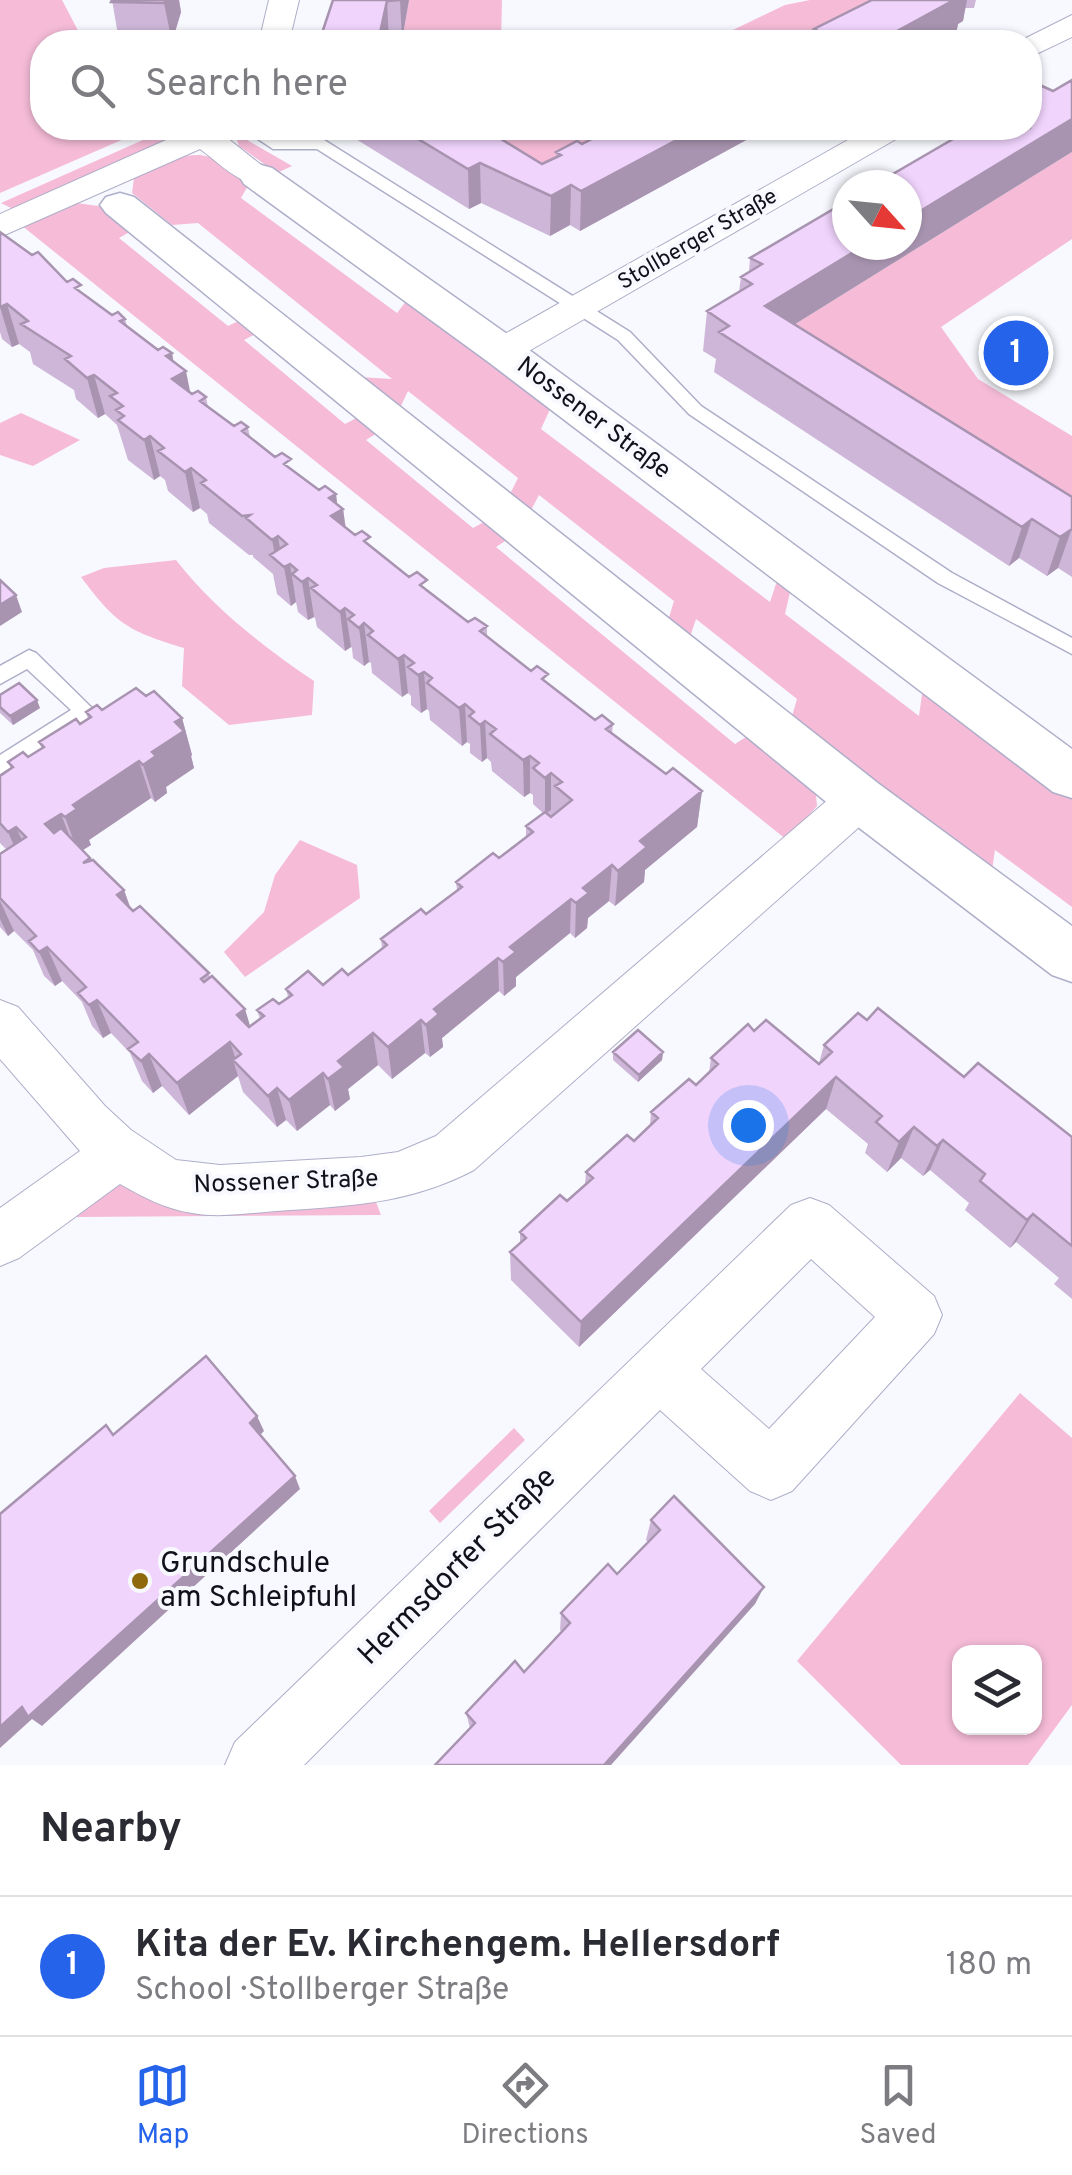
<!DOCTYPE html>
<html lang="en">
<head>
<meta charset="utf-8">
<style>
  body { margin:0; font-family:Overpass,sans-serif; background:#f7f7f7; color:#2b2b33 }
  .controls { position:absolute; right:30px; bottom:30px; display:grid; overflow:hidden; border-radius:20px; box-shadow:0 2px 8px #0004 }
  .controls button { width:90px; height:90px; display:grid; place-items:center; padding:0; border:0; border-bottom:2px solid #e1e1e2; background:#fff; color:#2b2b33; font:50px sans-serif }
  .compass { position:absolute; left:832px; top:170px; width:90px; height:90px; border-radius:50%; background:#fff; box-shadow:0 2px 8px #0004; rotate:117deg }
  .you { position:absolute; left:748px; top:1125px; width:35px; height:35px; margin:-25px; border:8px solid #fff; border-radius:50%; background:#1a73e8; box-shadow:0 0 0 15px #1a73e833 }
  .badge { display:grid; place-items:center; width:65px; height:65px; border-radius:50%; background:#2563eb; color:#fff; font-size:32px; font-weight:700 }
  .pin { position:absolute; translate:-50% -50%; border:5px solid #fff; box-shadow:0 2px 10px #0006 }
  .list { margin:0; padding:0; list-style:none }
  h2 { display:flex; justify-content:space-between; align-items:center; height:130px; margin:0; padding:0 40px; font-size:42px }
  h2 small { font-size:32px; font-weight:400; color:#7c7c81 }
  .list li { display:grid; grid-template-columns:65px 1fr auto; gap:30px; align-items:center; box-sizing:border-box; height:140px; padding:0 40px; border-top:2px solid #e1e1e2 }
  .list b { display:block; font-size:38px; white-space:nowrap }
  .list p { margin:0; font-size:32px; white-space:nowrap; color:#7c7c81 }
  .list em { font-size:32px; font-style:normal; color:#7c7c81 }
  .icon { flex:none; width:55px; height:55px; fill:none; stroke:currentColor; stroke-width:2; stroke-linecap:round; stroke-linejoin:round }
  .map { position:relative; flex:none; width:1072px; height:1765px; overflow:hidden }
  .search { position:absolute; background:#fff; box-shadow:0 2px 8px #0004; left:30px; right:30px; top:30px; height:110px; display:flex; align-items:center; gap:25px; box-sizing:border-box; padding:0 35px; border-radius:40px; color:#7c7c81; font-size:38px }
  .sheet { height:270px; background:#fff }
  nav { display:flex; justify-content:space-around; align-items:center; box-sizing:border-box; height:140px; border-top:2px solid #e1e1e2; background:#fff; font-size:28px; color:#7c7c81 }
  nav a { display:grid; justify-items:center; gap:5px }
  nav .on { color:#2563eb }
  .map>svg:first-child { display:block }
  .green { fill:#f5bbd7; fill-rule:evenodd }
  .lines { fill:none; stroke-linecap:round; stroke-linejoin:round }
  .service-casing { stroke:#aeaec9; stroke-width:3 }
  .minor-casing { stroke:#aeaec9; stroke-width:2 }
  .tertiary-casing { stroke:#aeaec9; stroke-width:3 }
  .service { fill:#fff; fill-rule:evenodd }
  .minor { fill:#fff; fill-rule:evenodd }
  .tertiary { fill:#fff; fill-rule:evenodd }
  .wall { fill:#ceb6d9 }
  .shaded-wall { fill:#a894b0 }
  .building { fill:#f0d4fc; stroke:#a894b0; stroke-width:2.5 }
  .poi-dot { fill:#8f680e; stroke:#f8f9fe; stroke-width:4 }
  .labels { text-anchor:middle; dominant-baseline:central; stroke-width:8; stroke-linejoin:round; paint-order:stroke }
  .far-street-label { font-size:22px; fill:#11111b; stroke:#f8f9fe }
  .street-label { font-size:25px; fill:#11111b; stroke:#f8f9fe }
  .near-poi-label { font-size:30px; fill:#11111b; stroke:#f8f9fe; text-anchor:start }
  .near-street-label { font-size:30px; fill:#11111b; stroke:#f8f9fe }
</style>
</head>
<body>
<div class="map">
<svg width="1072" height="1765" viewBox="0 0 1072 1765">
  <rect width="100%" height="100%" fill="#f8f9fe"/>
  <path class="green" d="M0 0H62L84 42H42V128H149L0 193Z
    M409 0H502L501 42H389L402 40Z
    M810 0H916L863 42H708L785 5Z
    M170 128H197L13 209 1 203Z
    M238 128H269L247 140 292 166 277 173 239 146 234 132Z
    M423 128H686L581 184Z
    M1072 152V239L941 327 978 379 1072 436V545L760 346Z
    M200 155 221 159 250 182 241 198 397 313 407 300 551 407 541 429 770 602 778 578 791 588 785 614 919 716 923 687 1072 793V907L995 850 991 876 790 723 797 699 696 619 689 640 667 624 674 601 539 495 530 512 509 496 518 478 408 391 400 408 359 377 392 379 198 223 172 225 132 193 134 178C152 163 177 155 200 155Z
    M76 203 106 207 135 229 119 238 228 326 245 318 261 331 244 340 345 424 362 415 382 430 366 440 473 528 491 518 513 536 496 547 735 744 754 732 815 785 817 806 787 840 21 225Z
    M21 413 80 440 33 466 0 455V423Z
    M176 560C213 608 264 647 314 681L312 715 229 725 182 686 184 648C128 631 116 624 81 577L104 568Z
    M300 840 357 865 360 898 245 977 224 952 264 912 275 875Z
    M120 1178 374 1197 381 1215 75 1217 79 1198Z
    M1020 1393 1072 1438V1705L1028 1765H901L797 1661ZM960 1652H1034V1728H960Z
    M514 1428 525 1440 440 1523 429 1511Z"/>
  <g class="lines">
    <g class="service-casing">
      <path id="service" d="M282 128H305L630 332 701 406 952 573 1072 638V654L938 583 689 414 618 340 317 149H273L258 139ZM294 134 302 139H279Z
        M29 650 36 653 95 711 92 717 0 774V755L71 710 27 669 0 684V666Z"/>
    </g>
    <g class="minor-casing">
      <path id="minor" d="M269 0H299L289 42H259Z
        M1072 15V37L1030 57V42H1018Z
        M193 128H235L226 137 275 176 270 183C243 190 221 164 200 149L0 237V214Z
        M869 128H908L903 135 515 359H489L484 351 489 343Z
        M860 781 876 786 883 799 876 812 474 1170C409 1204 349 1206 277 1211 250 1213 219 1218 192 1213 165 1209 143 1197 120 1184L19 1258 0 1266V1208L80 1151 0 1059V1000L18 1007 105 1106 131 1130 176 1160 220 1165 361 1157 398 1152 436 1136 844 786Z
        M810 1198 829 1205 934 1296 942 1315 934 1334 792 1491 771 1500 750 1491 660 1410 304 1765H225L235 1742 791 1205ZM811 1259 875 1317 769 1429 701 1369Z"/>
    </g>
    <g class="tertiary-casing">
      <path id="tertiary" d="M258 164 272 168 517 341 1072 749V798L1053 792 487 361 244 184 239 176 244 168Z
        M120 193 134 197 879 784 1072 926V982L1052 975 841 814 106 213 100 205 106 197Z"/>
    </g>
    <use href="#service" class="service"/>
    <use href="#minor" class="minor"/>
    <use href="#tertiary" class="tertiary"/>
  </g>
  <path class="wall" d="M112 0H179L181 12 172 42 119 41Z
    M333 0H409L402 40H390Z
    M872 0H976L974 8H965L963 21 958 24 956 34 941 42H795L813 33 814 29Z
    M338 128H483L542 164 556 157V152L582 144 598 136V130L604 128H768L580 231 570 225 550 236 481 203 469 209Z
    M847 196V245L794 324 1072 497V577L1058 568 1047 576 1019 558 1009 566 714 372 716 359 703 351 707 311 739 292 741 277 749 272 750 258 842 204V198Z
    M0 232 112 315 125 319 127 326 158 350 172 353 173 362 191 393 206 397 208 407 234 426 248 427 250 438 319 490 336 494 337 504 343 509 346 528 468 622 487 626V636L595 720 613 724 612 733 666 774 702 791 697 827 645 870 644 882 615 906 609 901 588 918 587 928 575 938 570 933 516 977V986L504 996 499 991 442 1038 443 1047 430 1057 425 1053 392 1079 378 1065 348 1089 350 1099 335 1111 330 1105 297 1131 286 1120 277 1127 243 1092 238 1076 189 1115 162 1086 153 1093 142 1081 130 1053 111 1033 103 1038 92 1026 82 1002 62 981 55 986 44 976 33 950 14 931 8 936 0 927V854L7 850 0 843V776L11 769 8 762 28 757 42 749 39 742 80 724 88 719 86 712 102 710 146 696 182 718 192 755 191 756 194 768 166 787 167 793 155 802 151 798 89 840 91 845 83 850 91 861 124 890 131 909 209 973 210 978 250 1026 260 1019 257 1010 279 1004 288 997 286 989 323 985 348 975 382 949 381 939 426 914 457 890 456 882 499 858 526 837V826L543 813 533 804V795L530 793 524 797 492 771 491 762 487 758 482 762 470 753V744L467 742 462 746 430 720 429 711 427 709 421 713 411 705V696L408 693 402 697 372 673 371 663 369 662 364 666 353 658 352 648 351 647 345 651 317 627 315 618 314 617 308 620 298 612 296 602 291 606 277 594 273 574 253 557V555H249L209 523 207 514 200 508 193 512 168 491 165 480 160 476 154 480 128 460 117 425 105 414 98 418 76 399 74 390 33 364 30 352 19 344 12 347 2 339 0 332Z
    M0 695 40 708 13 725 0 713Z
    M867 1020 1072 1137V1299L1054 1284 1059 1278 1016 1242 1010 1248 965 1210 969 1203 930 1170 923 1176 901 1158 887 1172 865 1153 868 1144 826 1109 579 1347 511 1280 510 1252 520 1244V1232L567 1201 585 1185 586 1172 634 1141 650 1126 651 1112 696 1085 709 1073 711 1058 754 1031 819 1063 824 1045Z
    M613 1052H663L662 1060 638 1082 613 1060Z
    M651 1520 755 1604 470 1728 466 1713 524 1672 562 1632 560 1630 561 1613 617 1574 648 1542 646 1540Z"/>
  <path class="shaded-wall" d="M166 0H179L181 12 172 42 164 3Z
    M400 0H409L402 40Z
    M953 0H967L963 21 958 24 956 34 941 42H877Z
    M387 1 389 42H378Z
    M1072 119V152L760 346 765 306 865 245H907V219Z
    M699 128H768L580 231 581 191Z
    M480 163 481 203 469 209 468 169Z
    M571 185 570 225 550 236 551 196Z
    M7 304 19 344 12 347 0 307Z
    M172 353 176 376 186 371 194 411 176 396 166 356Z
    M94 375 105 414 98 418 87 378Z
    M150 436 160 476 154 480 144 440Z
    M191 468 200 508 193 512 185 472Z
    M336 494 338 512 343 509 348 548 336 556 329 498Z
    M1032 519 1019 558 1009 566 1022 527Z
    M1072 528 1058 568 1047 576 1060 537Z
    M278 536 283 566 276 560 272 540Z
    M290 564 296 602 291 606 284 567Z
    M308 578 314 617 308 620 302 582Z
    M16 595 22 612 0 626V605Z
    M345 608 351 647 345 651 340 612Z
    M364 623 369 662 364 666 359 628Z
    M404 655 408 693 402 697 398 659Z
    M424 672 427 709 421 713 418 675Z
    M37 700 40 708 13 725 10 716Z
    M465 704 467 742 462 746 459 708Z
    M182 718 192 755 191 756 194 768 166 787 167 793 155 802 143 765 175 722Z
    M485 721 487 758 482 762 480 725Z
    M530 756V793L524 797 523 760Z
    M139 761 151 798 89 840 91 845 78 853 65 817 73 805Z
    M551 773V810L545 814V778Z
    M702 791 697 827 645 870 644 882 615 906 618 871 640 841Z
    M61 814 75 850 45 824Z
    M16 827 32 862 24 868 8 832Z
    M612 865 609 901 588 918 587 928 575 938 576 903 583 888Z
    M124 890 136 925 117 895Z
    M571 899 570 933 516 977V986L504 996 503 962 510 947Z
    M0 901 14 931 8 936 0 919Z
    M47 947 62 981 55 986 39 952Z
    M498 958 499 991 442 1038 443 1047 430 1057 426 1025 434 1009Z
    M97 1000 111 1033 103 1038 89 1005Z
    M245 1009 255 1042 237 1015Z
    M421 1020 425 1053 392 1079 388 1047Z
    M373 1033 378 1065 348 1089 350 1099 335 1111 328 1079 338 1061Z
    M230 1042 237 1063 233 1060 238 1076 189 1115 177 1083Z
    M663 1052 662 1060 638 1082 639 1075Z
    M149 1054 162 1086 153 1093 141 1061Z
    M323 1073 330 1105 297 1131 289 1100Z
    M836 1077 826 1109 579 1347 581 1322Z
    M277 1088 286 1120 277 1127 268 1096Z
    M914 1127 901 1158 887 1172 899 1142Z
    M943 1140 930 1170 923 1176 937 1146Z
    M1033 1214 1016 1242 1010 1248 1027 1220Z
    M257 1416 264 1431 257 1438 250 1423Z
    M295 1476 300 1489 42 1726 32 1719 0 1748V1727Z
    M764 1587 755 1604 611 1765H604Z"/>
  <path class="building" d="M112 0H166L164 3 111 2Z
    M333 0H400L387 1 378 42H319Z
    M872 0H954L877 42H795L818 31 814 29Z
    M1072 80V119L907 219V185H874L972 128H1030V93L1042 86 1053 91Z
    M400 128H483L542 164 561 155 556 152 577 141 582 144 603 133 598 130 604 128H699L581 191 571 185 551 196 480 163 468 169Z
    M847 196V245H865L765 306 1072 497V529L1060 537 1032 519 1022 527 719 332 729 326 707 311 752 284 741 277 762 264 750 258 847 201 842 198Z
    M0 232 32 255 38 252 67 282 73 279 81 285 75 288 112 315 118 312 125 319 120 321 158 350 163 347 172 353 166 356 186 371 172 379 192 394 198 391 206 397 200 401 234 426 241 422 248 427 242 431 275 457 282 453 291 459 284 464 319 490 325 486 336 494 329 498 343 509 331 516 355 535 362 531 370 537 364 541 409 577 417 572 427 580 420 585 468 622 475 618 487 626 480 631 531 671 537 666 548 674 542 679 595 720 602 715 613 724 606 729 666 774 673 768 702 791 640 841 647 847 618 871 612 865 583 888 589 893 576 903 571 899 510 947 516 952 503 962 498 958 434 1009 439 1014 426 1025 421 1020 388 1047 373 1033 338 1061 344 1067 328 1079 323 1073 289 1100 277 1088 268 1096 233 1060 241 1054 230 1042 177 1083 149 1054 141 1061 128 1049 138 1042 97 1000 89 1005 78 993 86 987 47 947 39 952 29 941 36 936 0 898V854L26 837 16 827 8 832 0 823V776L13 767 8 762 23 752 28 757 44 747 39 742 76 719 80 724 91 717 86 712 97 705 102 710 136 688 146 696 154 691 182 718 175 722 184 731 152 752 156 756 143 765 139 761 73 805 77 809 65 817 61 814 45 824 54 833 61 828 90 858 83 863 93 860 124 890 117 895 133 911 140 906 209 973 201 979 204 982 212 976 245 1009 237 1015 249 1027 264 1016 257 1010 273 999 279 1004 292 995 286 989 308 971 323 985 342 969 348 975 387 945 381 939 421 909 426 914 462 887 456 882 493 853 499 858 533 832 526 826 545 812 551 817 572 800 555 786 562 782 551 773 545 778 533 768 539 763 530 756 523 760 490 734 496 729 485 721 480 725 469 716 474 712 465 704 459 708 427 683 432 678 424 672 418 675 408 667 414 663 404 655 398 659 368 635 373 631 364 623 359 628 348 619 354 615 345 608 340 612 311 588 317 585 308 578 302 582 292 574 297 570 290 564 284 567 270 555 287 544 278 536 272 540 246 518 250 515 242 516 201 483 206 480 191 468 185 472 158 451 164 448 150 436 144 440 118 420 124 416 116 410 123 406 110 396 117 393 94 375 87 378 65 359 71 356 21 324 28 321 7 304 0 307Z
    M0 580 16 595 0 605Z
    M19 683 37 700 10 716 0 707V695Z
    M878 1008 964 1077 978 1063 1072 1137V1246L1033 1214 1027 1220 980 1181 985 1174 943 1140 937 1146 914 1127 899 1142 876 1122 882 1116 836 1077 581 1322 510 1252 526 1238 520 1232 560 1195 567 1201 593 1178 586 1172 627 1135 634 1141 658 1118 651 1112 689 1079 696 1085 718 1064 711 1058 748 1024 754 1031 766 1020 819 1064 832 1052 824 1045 858 1013 867 1020Z
    M638 1030 663 1052 639 1075 613 1052Z
    M206 1356 257 1416 250 1423 295 1476 28 1717 22 1707 0 1727V1514L106 1425 113 1435Z
    M674 1496 764 1587 604 1765H435L475 1723 466 1713 515 1661 524 1672 570 1623 561 1613 608 1564 617 1574 660 1530 651 1520Z"/>
  <circle class="poi-dot" cx="140" cy="1581" r="10"/>
  <g class="labels">
    <g class="far-street-label">
      <text transform="translate(698 240) rotate(-30)">Stollberger Straße</text>
    </g>
    <g class="street-label">
      <text transform="translate(593 419) rotate(37)">Nossener Straße</text>
      <text transform="translate(286 1183) rotate(-2)">Nossener Straße</text>
    </g>
    <g class="near-poi-label">
      <text x="160" y="1564">Grundschule<tspan x="160" dy="34">am Schleipfuhl</tspan></text>
    </g>
    <g class="near-street-label">
      <text transform="translate(458 1567) rotate(-45)">Hermsdorfer Straße</text>
    </g>
  </g>
</svg>
<div class="controls">
<button><svg class="icon" aria-label="layers" viewBox="0 0 24 24"><path d="M12 4l9 5-9 5-9-5zM3 14l9 5 9-5"/></svg></button>
</div>
<svg class="compass" viewBox="-18 -18 36 36"><path d="M0-13l5 13h-10z" fill="#e53935"/><path d="M0 13l5-13h-10z" fill="#7c7c81"/></svg>
<div class="you"></div>
<div class="pin badge" style="left:1016px;top:353px">1</div>
<div class="search"><svg class="icon" aria-label="search" viewBox="0 0 24 24"><circle cx="10" cy="10" r="6"/><path d="M15 15l6 6"/></svg>Search here</div>
</div>
<section class="sheet">
<h2>Nearby<small></small></h2>
<ul class="list">
<li><span class="badge">1</span><div><b>Kita der Ev. Kirchengem. Hellersdorf</b><p>School · Stollberger Straße</p></div><em>180 m</em></li>
</ul>
</section>
<nav>
<a class="on"><svg class="icon" aria-label="map" viewBox="0 0 24 24"><path d="M3 6l6-2 6 2 6-2v14l-6 2-6-2-6 2zM9 4v14M15 6v14"/></svg>Map</a>
<a><svg class="icon" aria-label="directions" viewBox="0 0 24 24"><path d="M12 3l9 9-9 9-9-9zM9 14v-3h6M13 9l2 2-2 2"/></svg>Directions</a>
<a><svg class="icon" aria-label="saved" viewBox="0 0 24 24"><path d="M7 4h10v16l-5-4-5 4z"/></svg>Saved</a>
</nav>
</body>
</html>
